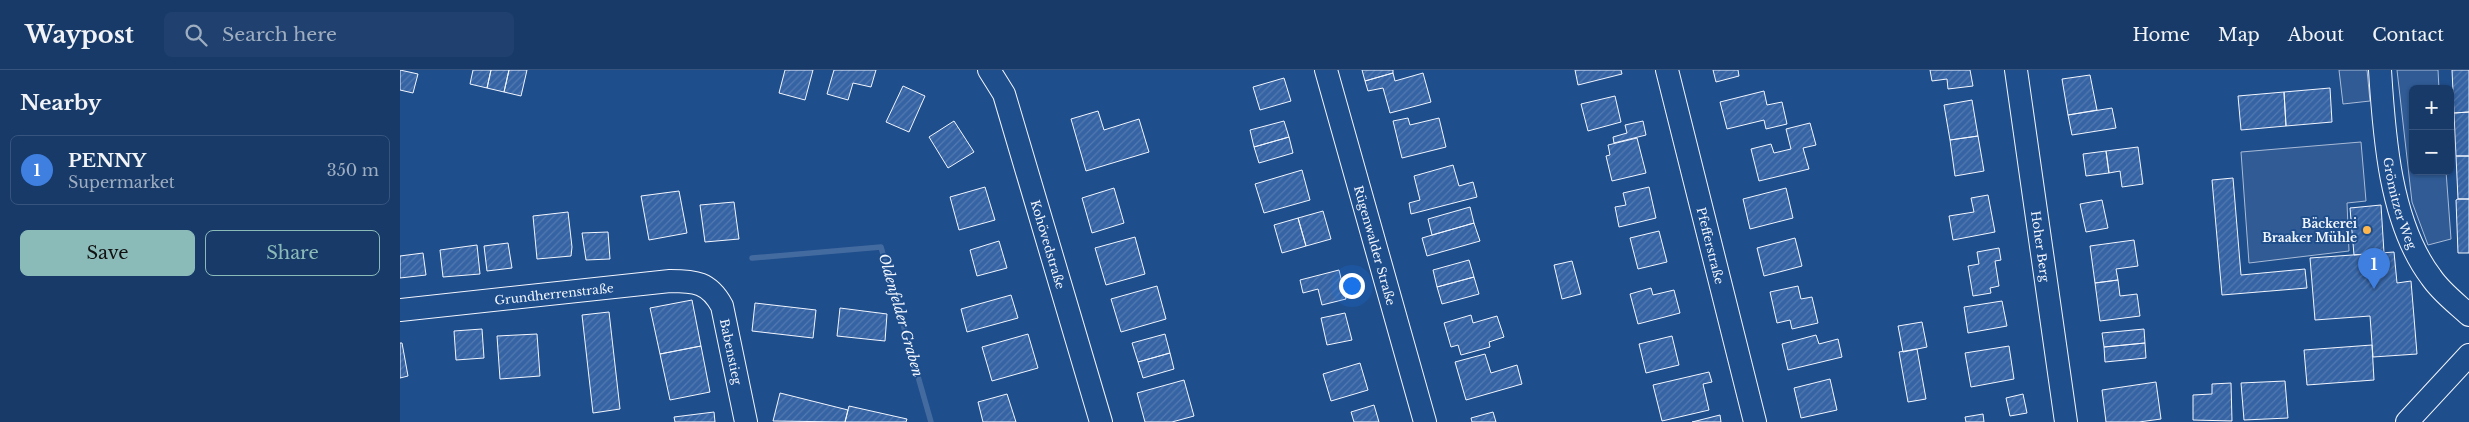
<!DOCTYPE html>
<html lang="en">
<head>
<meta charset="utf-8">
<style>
  body { margin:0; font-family:"Libre Baskerville",serif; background:#20416f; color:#f1f3f6 }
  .controls { position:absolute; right:15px; top:15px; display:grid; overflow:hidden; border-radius:8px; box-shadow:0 1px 4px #0004 }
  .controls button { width:45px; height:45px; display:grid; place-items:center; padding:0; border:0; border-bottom:1px solid #36547d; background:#173a69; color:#f1f3f6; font:25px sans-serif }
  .you { position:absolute; left:951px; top:215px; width:18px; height:18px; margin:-12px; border:4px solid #fff; border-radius:50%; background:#1a73e8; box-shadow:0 0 0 8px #1a73e833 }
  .badge { display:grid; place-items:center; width:32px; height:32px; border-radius:50%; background:#8bbbb9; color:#fff; font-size:16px; font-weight:700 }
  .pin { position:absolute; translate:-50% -41px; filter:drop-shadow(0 1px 2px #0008) }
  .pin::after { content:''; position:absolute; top:26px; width:18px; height:15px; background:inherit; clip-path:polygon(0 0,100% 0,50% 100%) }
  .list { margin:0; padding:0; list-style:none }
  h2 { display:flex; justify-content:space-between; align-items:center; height:65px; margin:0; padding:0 20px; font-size:21px }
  h2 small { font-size:16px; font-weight:400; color:#9eadc0 }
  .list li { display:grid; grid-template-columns:32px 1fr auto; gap:15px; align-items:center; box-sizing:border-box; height:70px; margin:0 10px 10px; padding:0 10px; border:1px solid #36547d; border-radius:8px }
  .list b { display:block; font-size:19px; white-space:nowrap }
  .list p { margin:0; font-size:16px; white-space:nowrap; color:#9eadc0 }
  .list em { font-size:16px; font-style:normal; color:#9eadc0 }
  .actions { display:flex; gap:10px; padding:15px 20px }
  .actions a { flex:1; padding:11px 0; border:1px solid #8bbbb9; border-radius:8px; text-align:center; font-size:18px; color:#8bbbb9 }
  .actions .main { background:#8bbbb9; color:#111 }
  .icon { flex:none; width:28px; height:28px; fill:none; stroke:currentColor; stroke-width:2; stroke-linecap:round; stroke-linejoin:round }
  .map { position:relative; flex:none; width:2069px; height:352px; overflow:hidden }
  header { display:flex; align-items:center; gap:30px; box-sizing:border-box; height:70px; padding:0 25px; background:#173a69; border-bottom:1px solid #36547d }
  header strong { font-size:24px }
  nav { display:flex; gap:28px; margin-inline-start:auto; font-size:18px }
  .search { width:350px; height:45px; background:#20416f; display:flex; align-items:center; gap:12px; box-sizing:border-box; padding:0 18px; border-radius:8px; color:#9eadc0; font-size:19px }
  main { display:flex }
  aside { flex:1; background:#173a69 }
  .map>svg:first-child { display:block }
  .built { fill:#305b95; stroke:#a8bbd7 }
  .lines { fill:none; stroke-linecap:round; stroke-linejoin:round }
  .stream { stroke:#446ba0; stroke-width:5.5 }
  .building { fill:url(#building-hatch); stroke:#f2f6ff }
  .minor-casing { stroke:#f2f6ff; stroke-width:24 }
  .minor { stroke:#1f4e8c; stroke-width:22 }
  .poi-dot { fill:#ffb74d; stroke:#1f4e8c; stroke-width:2 }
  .labels { text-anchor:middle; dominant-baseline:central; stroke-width:4; stroke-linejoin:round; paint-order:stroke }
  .street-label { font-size:12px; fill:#f2f6ff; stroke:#1f4e8c }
  .poi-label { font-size:12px; font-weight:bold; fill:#f2f6ff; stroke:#1f4e8c; text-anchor:end }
  .water-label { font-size:14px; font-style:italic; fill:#f2f6ff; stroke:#1f4e8c }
</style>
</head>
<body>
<header>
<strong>Waypost</strong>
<div class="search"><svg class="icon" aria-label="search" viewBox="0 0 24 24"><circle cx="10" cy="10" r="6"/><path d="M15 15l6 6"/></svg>Search here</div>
<nav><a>Home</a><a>Map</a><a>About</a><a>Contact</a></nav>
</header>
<main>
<aside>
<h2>Nearby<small></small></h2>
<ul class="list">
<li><span class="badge" style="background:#3f7fe0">1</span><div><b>PENNY</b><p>Supermarket</p></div><em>350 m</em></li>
</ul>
<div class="actions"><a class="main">Save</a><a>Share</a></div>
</aside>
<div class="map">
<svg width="2069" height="352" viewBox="0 0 2069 352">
  <defs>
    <pattern id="building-hatch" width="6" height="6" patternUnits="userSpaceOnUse" patternTransform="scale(1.25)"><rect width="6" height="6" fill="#3563a3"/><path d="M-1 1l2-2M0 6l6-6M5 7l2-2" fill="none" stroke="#537ab1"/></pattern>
  </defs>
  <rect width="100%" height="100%" fill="#1f4e8c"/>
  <path class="built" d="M1939 0H1967L1970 31 1943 34Z
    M1997 0H2038L2039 19H2013V101H2046L2051 169 2028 175 2012 132Z
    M1961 72 1966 131 1947 133 1949 181 1849 193 1841 82Z"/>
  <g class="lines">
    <path class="stream" d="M352 188 481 177 531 352"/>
  </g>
  <path class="building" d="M0 0 18 4 13 23 0 20Z
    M73 0H91L87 18 70 14Z
    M91 0H109L104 22 87 18Z
    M109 0H127L121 26 104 22Z
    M385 0H413L405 30 379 23Z
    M434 0H476L471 17 453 13 448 30 427 24Z
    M962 0H993V3L965 11Z
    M1175 0H1221L1222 4 1178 15Z
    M1313 0H1338L1339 6 1316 12Z
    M1530 0H1570L1573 16 1548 19 1547 9 1532 11Z
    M2052 0H2069V42L2054 43Z
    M993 3 995 11 1023 3 1031 32 990 43 983 18 968 21 965 11Z
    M1690 5 1697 40 1668 45 1662 9Z
    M884 8 891 31 860 40 853 17Z
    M503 16 525 26 509 62 486 52Z
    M1930 18 1932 52 1886 56 1884 22Z
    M1364 21 1367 35 1382 32 1387 54 1366 59 1364 50 1327 59 1320 32Z
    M1884 22 1886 56 1841 60 1838 26Z
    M1215 26 1221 52 1188 61 1181 34Z
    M1572 30 1578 66 1550 70 1544 35Z
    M1712 38 1716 58 1672 65 1668 45Z
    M698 41 704 60 739 49 749 82 686 101 671 49Z
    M2069 42V86H2056L2054 43Z
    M1008 48 1010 55 1039 48 1046 77 1002 88 993 51Z
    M554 51 574 82 548 98 529 67Z
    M884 51 889 67 854 77 850 60Z
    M1243 51 1246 65 1214 73 1213 67 1227 63 1225 55Z
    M1410 53 1416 75 1403 78 1409 99 1359 111 1351 79 1371 74 1374 83 1391 79 1386 59Z
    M1578 66 1584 101 1555 106 1550 70Z
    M889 67 893 83 859 93 854 77Z
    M1237 68 1246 103 1212 111 1206 86 1210 85 1208 75Z
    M1738 77 1743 114 1722 117 1720 101 1709 103 1706 81Z
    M1706 81 1709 103 1686 106 1683 84Z
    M2056 86H2069V129H2058Z
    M1053 95 1059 116 1073 112 1077 127 1011 144 1009 133 1020 130 1014 106Z
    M902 100 910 130 864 143 855 114Z
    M1833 108 1841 205 1905 199 1907 218 1822 225 1812 110Z
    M585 117 595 150 559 160 550 127Z
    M1249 117 1256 148 1219 157 1215 137 1226 135 1223 123Z
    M714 118 724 153 692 163 682 128Z
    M1386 118 1393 148 1350 159 1343 129Z
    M279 121 287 163 249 170 241 126Z
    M1588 125 1595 162 1553 170 1549 146 1574 142 1571 128Z
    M2058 129H2069V183H2058L2056 130Z
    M1702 130 1708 158 1686 162 1680 134Z
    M334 132 339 169 305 172 300 135Z
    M1981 135 1984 183 1954 185 1950 138Z
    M1070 137 1074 153 1032 165 1028 149Z
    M923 141 931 169 906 176 898 148Z
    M168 142 172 177 171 186 137 189 133 146Z
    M898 148 906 176 882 183 874 155Z
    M1074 153 1080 171 1027 186 1022 168Z
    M1259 161 1267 192 1238 199 1230 168Z
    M208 162 210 189 186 190 182 163Z
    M735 167 745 204 706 215 695 178Z
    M1395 168 1402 196 1364 206 1357 178Z
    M1734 170 1738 196 1716 199 1718 210 1695 213 1690 176Z
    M599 171 607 198 577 206 570 180Z
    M108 173 112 198 87 201 84 176Z
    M77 175 80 204 43 207 40 180Z
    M1599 178 1601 190 1595 191 1599 216 1590 218 1591 223 1573 226 1568 196 1579 194 1577 182Z
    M1994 182 1997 213 2011 211 2017 284 1973 287 1970 246 1915 250 1910 188Z
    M23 183 26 205 0 208V186Z
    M1069 190 1074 207 1037 217 1033 200Z
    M1172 191 1181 224 1162 229 1154 195Z
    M939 200 946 229 922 235 918 219 903 223 900 210Z
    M1074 207 1079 224 1042 234 1037 217Z
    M1718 210 1720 226 1737 224 1740 246 1700 251 1695 213Z
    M757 216 766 249 721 262 711 229Z
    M1398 216 1401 229 1412 227 1418 253 1392 259 1390 250 1377 253 1370 222Z
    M1251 218 1253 225 1274 220 1280 243 1238 254 1230 224Z
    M611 225 618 248 567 262 561 239Z
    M292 230 301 276 260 284 250 238Z
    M1602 231 1607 256 1568 263 1564 237Z
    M355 233 416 240 413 268 352 261Z
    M440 238 487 244 485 271 437 266Z
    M209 242 220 339 193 343 182 245Z
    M945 243 952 270 927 275 921 248Z
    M1071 245 1073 253 1097 246 1104 267 1089 272 1090 277 1061 285 1058 275 1051 277 1044 253Z
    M1522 252 1527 277 1503 282 1498 256Z
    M82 259 84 288 56 290 54 261Z
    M1744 259 1745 273 1704 277 1702 263Z
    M137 264 140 306 100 309 97 266Z
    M628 264 638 298 592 311 582 277Z
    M765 264 770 283 738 292 732 273Z
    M1416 265 1419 274 1438 269 1442 287 1388 300 1382 274Z
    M1272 266 1279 295 1246 303 1239 274Z
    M0 273H2L8 306 0 308Z
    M1745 273 1746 288 1705 292 1704 277Z
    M1972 275 1974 310 1907 315 1904 280Z
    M301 276 310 322 270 330 260 284Z
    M1609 276 1614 309 1571 317 1565 283Z
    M1517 279 1526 329 1508 332 1499 282Z
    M770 283 774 299 743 308 738 292Z
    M1085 284 1091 303 1117 295 1122 314 1066 330 1055 292Z
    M960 293 968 320 931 331 923 304Z
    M1309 302 1312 312 1303 314 1309 340 1262 351 1253 315Z
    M1430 309 1437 340 1401 348 1394 318Z
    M784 310 794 346 772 352H745L737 323Z
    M1885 311 1888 348 1844 350 1841 313Z
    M1756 312 1761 349 1739 352H1706L1702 320Z
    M1831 313 1832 351 1793 350V325L1812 324V314Z
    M380 323 448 340 445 352 373 351Z
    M607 324 616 352H583L578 332Z
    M1623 324 1627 343 1610 346 1606 328Z
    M974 335 979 352H954L951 342Z
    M449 336 507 349 506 352H445Z
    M314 342 315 352H275L274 347Z
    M1093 342 1096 352H1072L1071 348Z
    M1583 344 1584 352H1566L1565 347Z
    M1320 345 1321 352H1292Z"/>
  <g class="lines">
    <g class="minor-casing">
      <g id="minor">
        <path id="s1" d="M589 0 604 24 701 352"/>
        <path id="s2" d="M926 0 1025 352"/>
        <path id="s3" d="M1267 0 1355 352"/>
        <path id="s4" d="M1616 0 1666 352"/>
        <path id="s5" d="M1980 0C1984 65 1990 153 2031 207 2041 222 2056 233 2069 245"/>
        <path id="s6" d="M0 240 270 211C295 211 309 212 322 236L346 352"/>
        <path d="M2007 352 2069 285"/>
      </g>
    </g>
    <use href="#minor" class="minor"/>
  </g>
  <circle class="poi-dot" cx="1967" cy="160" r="5"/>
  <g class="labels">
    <g class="street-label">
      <text stroke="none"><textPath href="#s5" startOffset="135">Grömitzer Weg</textPath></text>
      <text stroke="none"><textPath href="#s1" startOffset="185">Kohövedstraße</textPath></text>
      <text stroke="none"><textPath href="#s2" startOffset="182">Rügenwalder Straße</textPath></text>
      <text stroke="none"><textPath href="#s3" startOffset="181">Pfefferstraße</textPath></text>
      <text stroke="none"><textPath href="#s4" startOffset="178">Hoher Berg</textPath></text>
      <text stroke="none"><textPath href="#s6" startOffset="155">Grundherrenstraße</textPath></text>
      <text stroke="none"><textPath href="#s6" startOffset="380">Babenstieg</textPath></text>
    </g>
    <g class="poi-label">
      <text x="1957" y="153">Bäckerei<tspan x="1957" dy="14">Braaker Mühle</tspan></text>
    </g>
    <g class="water-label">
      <text transform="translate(501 245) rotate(74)">Oldenfelder Graben</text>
    </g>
  </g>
</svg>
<div class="controls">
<button>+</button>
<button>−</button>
</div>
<div class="you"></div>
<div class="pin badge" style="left:1974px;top:219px;background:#3f7fe0">1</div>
</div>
</main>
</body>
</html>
